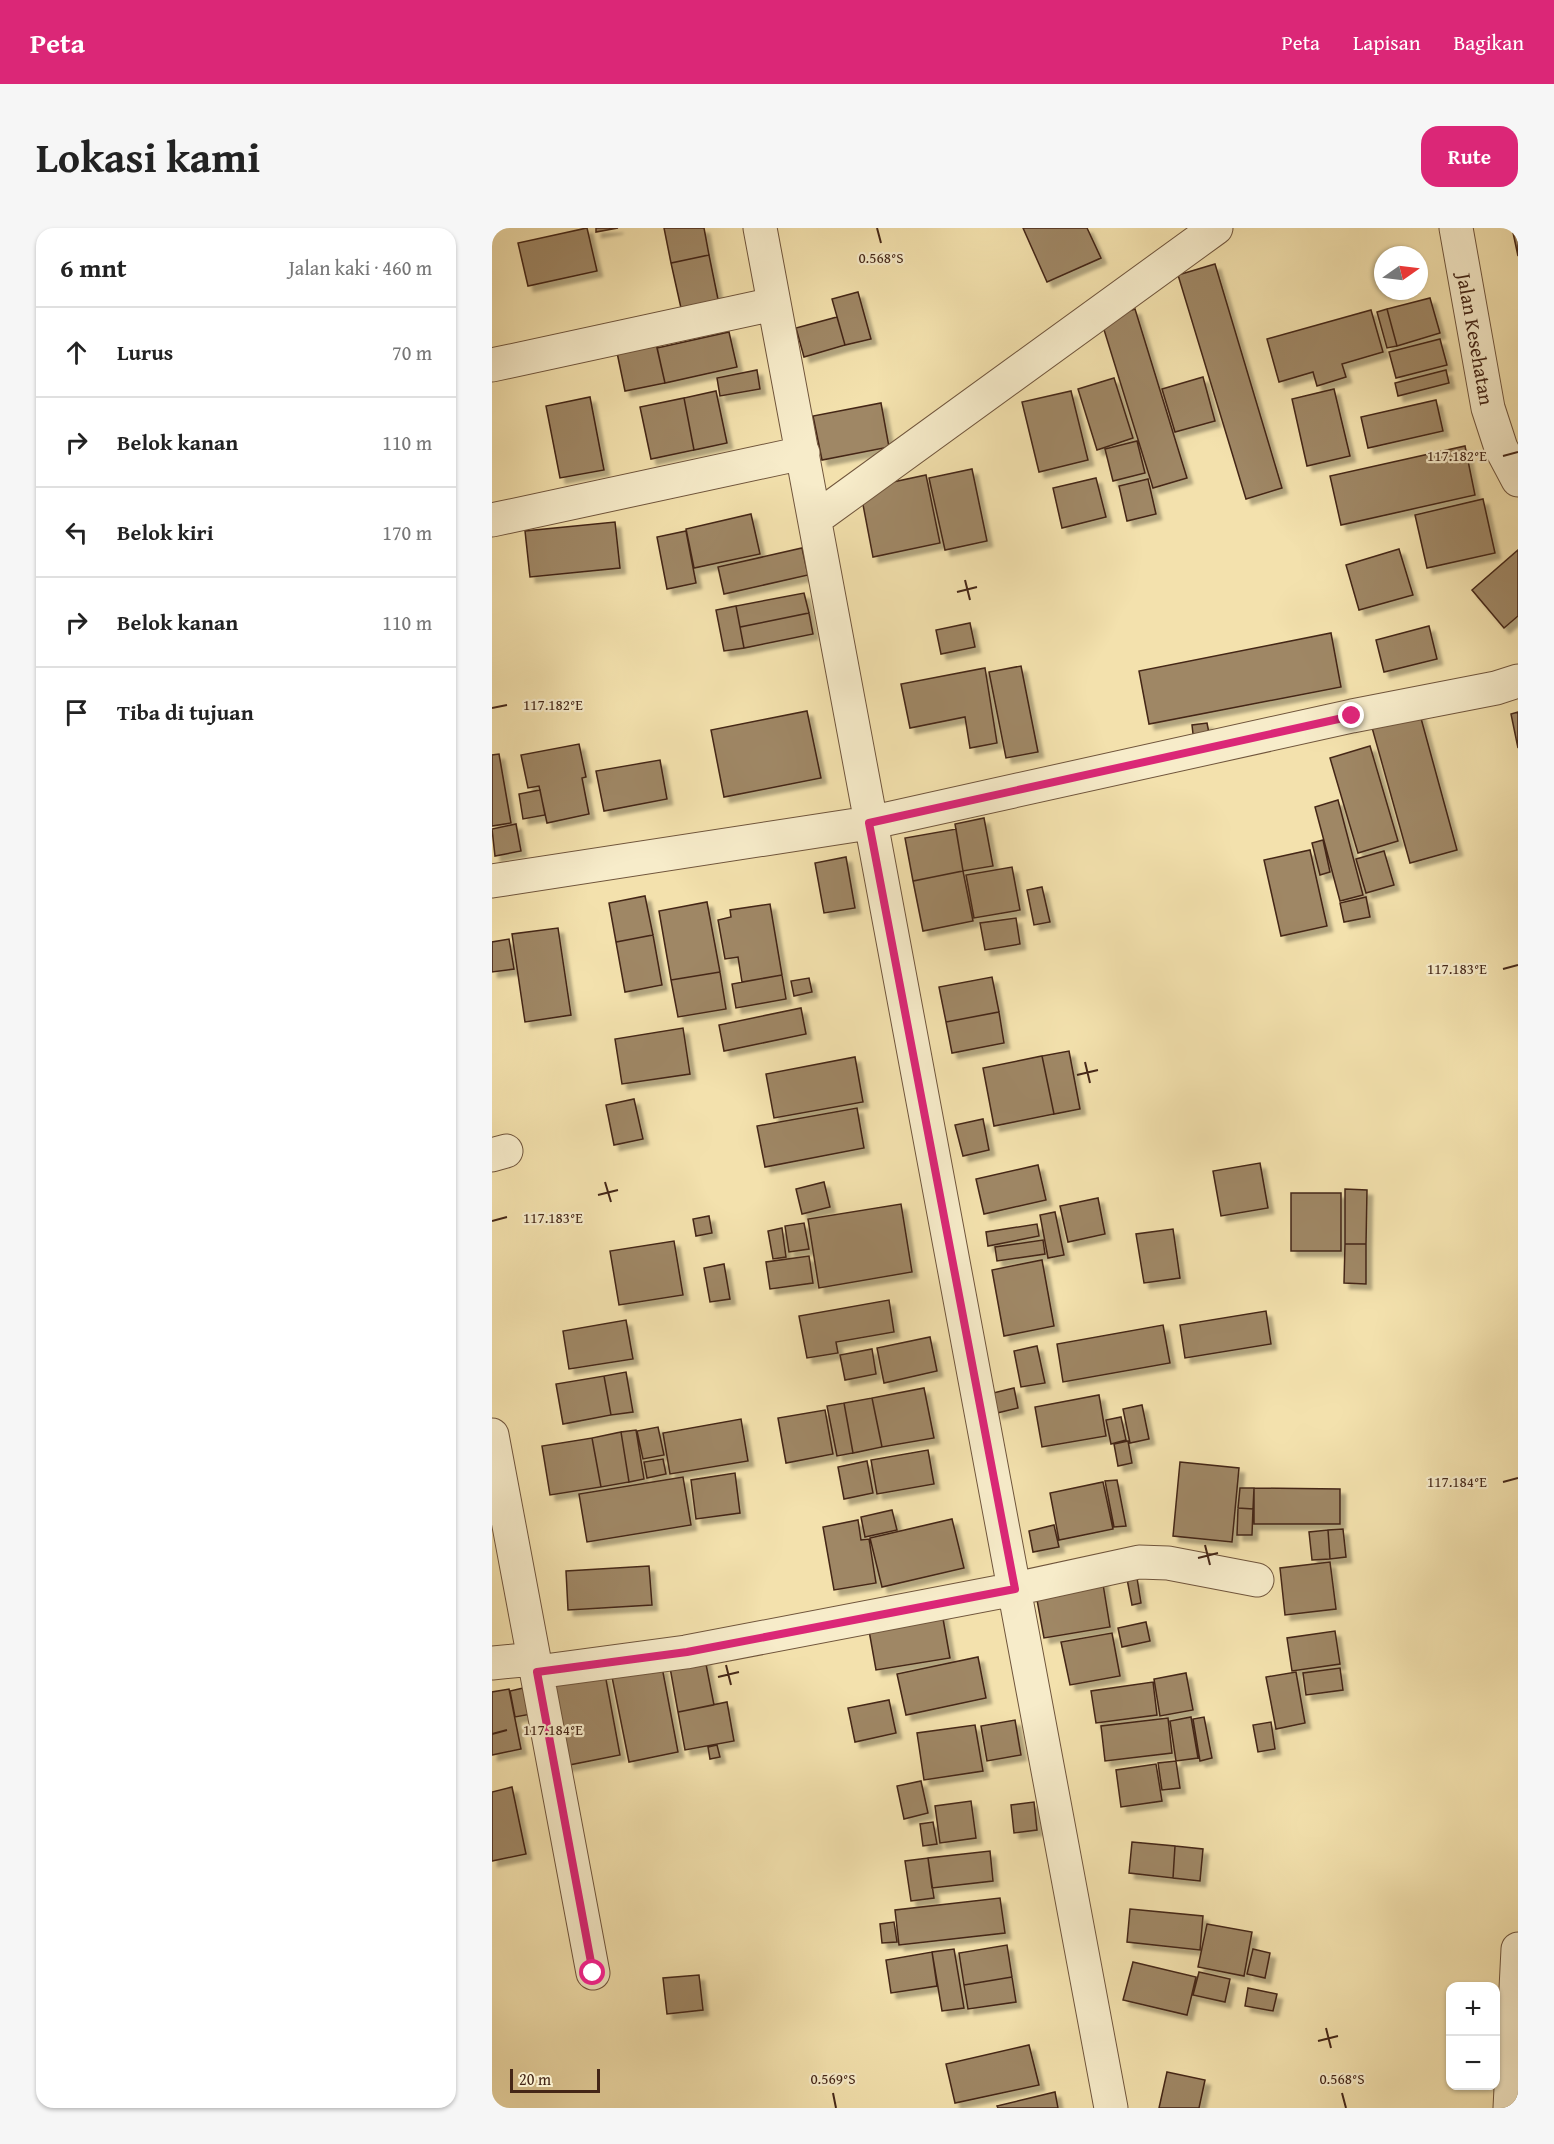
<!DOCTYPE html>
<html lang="id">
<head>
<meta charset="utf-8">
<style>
  body { margin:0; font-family:"Gentium Book Plus",serif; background:#f6f6f6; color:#222 }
  .controls { position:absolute; right:18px; bottom:18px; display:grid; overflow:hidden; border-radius:12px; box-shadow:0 2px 4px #0004 }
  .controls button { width:54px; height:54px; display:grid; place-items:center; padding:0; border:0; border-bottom:2px solid #e0e0e0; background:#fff; color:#222; font:30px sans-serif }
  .compass { position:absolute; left:882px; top:18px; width:54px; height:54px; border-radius:50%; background:#fff; box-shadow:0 2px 4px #0004; rotate:76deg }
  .scale { position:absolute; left:18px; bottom:15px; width:90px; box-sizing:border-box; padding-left:6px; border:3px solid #442617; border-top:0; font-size:16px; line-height:21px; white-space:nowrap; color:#442617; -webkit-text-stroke:4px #f7ecca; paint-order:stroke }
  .stop { position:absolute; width:18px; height:18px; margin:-14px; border:4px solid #db2777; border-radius:50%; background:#fff }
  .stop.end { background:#db2777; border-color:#fff; box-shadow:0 2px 6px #0008 }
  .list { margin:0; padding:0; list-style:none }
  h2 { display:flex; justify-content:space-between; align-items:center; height:78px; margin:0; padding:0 24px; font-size:26px }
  h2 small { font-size:20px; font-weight:400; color:#767676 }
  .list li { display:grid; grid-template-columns:39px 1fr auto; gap:18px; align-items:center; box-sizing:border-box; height:90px; padding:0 24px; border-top:2px solid #e0e0e0 }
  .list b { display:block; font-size:22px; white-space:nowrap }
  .list em { font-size:20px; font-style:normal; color:#767676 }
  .icon { flex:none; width:33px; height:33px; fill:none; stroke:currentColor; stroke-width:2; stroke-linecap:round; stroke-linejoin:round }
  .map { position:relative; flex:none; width:1026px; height:1880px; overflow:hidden; border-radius:18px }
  header { display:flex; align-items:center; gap:36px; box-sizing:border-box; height:84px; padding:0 30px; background:#db2777; color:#fff }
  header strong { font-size:28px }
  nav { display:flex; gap:33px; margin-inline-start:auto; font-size:21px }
  .intro { display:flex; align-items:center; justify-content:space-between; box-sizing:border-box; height:144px; padding:0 36px }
  h1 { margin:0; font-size:42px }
  .button { padding:15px 27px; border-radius:18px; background:#db2777; color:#fff; font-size:21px; font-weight:700 }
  main { display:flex; gap:36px; padding:0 36px }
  aside { flex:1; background:#fff; border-radius:18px; box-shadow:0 2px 4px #0004 }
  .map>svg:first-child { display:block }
  .building { fill:#9f8765; stroke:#442617; stroke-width:1.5; filter:url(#shadow) }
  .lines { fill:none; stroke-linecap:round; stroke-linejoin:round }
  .minor-casing { stroke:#70553c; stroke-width:35 }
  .minor { stroke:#f7ecca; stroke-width:33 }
  .route { stroke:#db2777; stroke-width:8 }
  .ticks { fill:none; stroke:#442617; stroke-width:2 }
  .labels { text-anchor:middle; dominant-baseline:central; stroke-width:4.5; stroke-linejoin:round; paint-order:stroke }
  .street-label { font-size:20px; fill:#442617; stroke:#f7ecca }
  .ticks-label { font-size:15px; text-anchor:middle; fill:#442617; stroke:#f7ecca; stroke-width:4.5; stroke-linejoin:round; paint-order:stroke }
</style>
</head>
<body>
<header>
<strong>Peta</strong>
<nav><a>Peta</a><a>Lapisan</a><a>Bagikan</a></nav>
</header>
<div class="intro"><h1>Lokasi kami</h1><a class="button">Rute</a></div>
<main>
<aside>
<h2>6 mnt<small>Jalan kaki · 460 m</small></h2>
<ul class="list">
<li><svg class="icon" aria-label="ahead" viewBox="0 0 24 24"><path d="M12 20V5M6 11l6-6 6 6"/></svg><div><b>Lurus</b></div><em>70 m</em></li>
<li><svg class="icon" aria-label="right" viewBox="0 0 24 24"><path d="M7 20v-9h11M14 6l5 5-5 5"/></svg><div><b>Belok kanan</b></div><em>110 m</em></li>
<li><svg class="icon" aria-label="left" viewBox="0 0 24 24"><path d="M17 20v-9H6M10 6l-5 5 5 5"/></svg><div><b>Belok kiri</b></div><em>170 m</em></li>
<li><svg class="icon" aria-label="right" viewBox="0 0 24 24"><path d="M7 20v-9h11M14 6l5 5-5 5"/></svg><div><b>Belok kanan</b></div><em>110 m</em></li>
<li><svg class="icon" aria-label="arrive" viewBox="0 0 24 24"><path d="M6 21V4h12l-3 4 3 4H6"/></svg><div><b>Tiba di tujuan</b></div></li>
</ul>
</aside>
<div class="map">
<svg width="1026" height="1880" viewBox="0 0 1026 1880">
  <defs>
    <filter id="shadow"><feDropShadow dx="5.5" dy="5.5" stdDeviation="1.5" flood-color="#0004"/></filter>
  </defs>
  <rect width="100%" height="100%" fill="#f3e1ad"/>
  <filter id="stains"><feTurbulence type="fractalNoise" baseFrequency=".00333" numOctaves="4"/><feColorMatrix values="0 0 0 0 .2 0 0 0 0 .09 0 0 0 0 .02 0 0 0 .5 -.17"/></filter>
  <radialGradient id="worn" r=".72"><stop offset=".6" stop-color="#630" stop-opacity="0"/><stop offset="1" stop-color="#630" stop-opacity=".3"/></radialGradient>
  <path class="building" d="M95 0 105 43 36 58 26 15Z
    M104 0H126L104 4Z
    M172 0H212L217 27 179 35Z
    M531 0H595L609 30 555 54Z
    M1020 0H1026V28Z
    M217 27 228 81 191 89 179 35Z
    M723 36 790 260 754 271 686 47Z
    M366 64 379 111 353 117 340 71Z
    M938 70 948 105 905 118 895 81Z
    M643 81 695 250 661 260 609 92Z
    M895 81 905 118 895 120 885 84Z
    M879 82 891 124 850 136 854 149 825 158 821 144 787 154 775 111Z
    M345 89 353 117 312 129 304 100Z
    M237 104 245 139 173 155 165 120Z
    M162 106 173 155 133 163 123 115Z
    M948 111 955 137 904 150 897 124Z
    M265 142 268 161 228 168 225 150Z
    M954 142 957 155 906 168 903 155Z
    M711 149 723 193 683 204 670 161Z
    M622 150 641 210 605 222 586 161Z
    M842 161 858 228 815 238 800 171Z
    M224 163 235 215 202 222 192 170Z
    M579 163 596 232 547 244 530 174Z
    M98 169 112 242 68 250 54 178Z
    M192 170 202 222 159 231 148 179Z
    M944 172 951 203 876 220 869 189Z
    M389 175 397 219 330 232 321 188Z
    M645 213 653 245 621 253 613 221Z
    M973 218 983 267 849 297 838 248Z
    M480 241 495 313 453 322 437 250Z
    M434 247 448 315 381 329 368 261Z
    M604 250 614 289 570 300 561 260Z
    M656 251 664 286 635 293 627 258Z
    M991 271 1003 325 935 340 923 287Z
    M259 286 268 326 202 340 194 301Z
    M123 294 128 340 38 349 33 303Z
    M194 303 204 355 175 361 165 309Z
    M310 320 316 347 232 366 226 339Z
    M907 321 921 367 867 382 854 337Z
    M1026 322V388L1012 400 980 362Z
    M312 365 317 385 248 399 244 378Z
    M244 378 252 420 232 423 224 382Z
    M317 385 321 406 252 420 248 399Z
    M478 395 483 419 449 426 444 402Z
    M937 398 945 431 892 444 884 412Z
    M839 405 849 459 657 496 647 443Z
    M529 438 546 524 514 530 497 444Z
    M493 440 505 515 478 520 473 489 418 500 409 456Z
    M315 483 329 550 232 569 219 502Z
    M927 483 965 622 918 635 879 496Z
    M1026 484V520L1019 486Z
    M715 495 717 505 701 506 700 497Z
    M87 516 94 549 90 550 97 586 55 595 47 558 36 560 29 527Z
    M878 518 906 613 866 625 838 530Z
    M7 526 19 595 0 598V527Z
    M168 532 175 571 112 583 104 543Z
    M48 562 53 587 31 591 27 566Z
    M846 572 871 667 848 673 823 579Z
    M492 590 501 638 471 643 463 596Z
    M24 596 29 623 3 628 0 601Z
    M464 601 471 643 421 653 413 610Z
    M831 612 838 644 828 647 820 615Z
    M818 622 835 698 789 708 772 632Z
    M892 623 902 657 874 665 864 631Z
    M354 629 363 680 332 685 323 635Z
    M520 639 528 682 482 690 474 647Z
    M471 643 481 693 431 703 421 653Z
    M550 659 558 694 542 697 535 662Z
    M153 668 161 707 124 714 117 675Z
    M874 669 878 689 852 694 848 675Z
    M215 674 228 744 179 752 167 683Z
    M278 676 290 747 250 754 246 729 233 731 226 692 239 689 238 682Z
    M524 690 528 716 493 722 488 695Z
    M66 700 79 787 33 794 20 706Z
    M161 707 170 757 133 764 124 714Z
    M17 711 22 741 0 744V714Z
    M228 744 234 781 186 789 179 752Z
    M290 747 294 771 244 780 240 756Z
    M500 749 507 784 454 794 447 759Z
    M317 750 320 764 302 768 299 753Z
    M309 780 314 806 232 823 227 797Z
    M507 784 512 815 460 825 454 794Z
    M191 800 198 846 130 856 123 811Z
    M577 823 588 881 562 886 550 828Z
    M550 828 562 886 502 898 491 840Z
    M363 829 371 874 282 890 274 846Z
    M142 871 151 911 122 917 114 877Z
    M365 880 372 920 273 939 265 898Z
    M491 891 497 922 471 928 463 897Z
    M768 935 776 980 729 988 721 943Z
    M546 937 554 972 492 986 484 951Z
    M332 954 338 979 310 986 304 961Z
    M853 961 875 962 874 1016H853Z
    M799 965H849V1023H799Z
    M606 970 613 1006 576 1014 568 978Z
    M409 976 420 1044 327 1060 316 991Z
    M563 984 572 1027 556 1030 548 987Z
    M217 988 220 1005 204 1008 201 991Z
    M312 995 317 1021 297 1024 293 998Z
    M545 996 547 1008 496 1018 494 1004Z
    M290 1000 294 1029 281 1031 276 1003Z
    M681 1001 688 1050 652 1055 644 1006Z
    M551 1012 553 1026 505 1033 503 1019Z
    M182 1013 191 1067 127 1077 118 1023Z
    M853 1016H874V1056L852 1055Z
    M317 1028 321 1055 278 1061 274 1034Z
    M550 1032 562 1098 512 1108 500 1042Z
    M232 1036 238 1071 218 1074 212 1040Z
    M397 1072 402 1104 344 1114 346 1125 315 1130 307 1088Z
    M774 1083 779 1116 693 1130 688 1097Z
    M134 1092 141 1131 77 1141 71 1103Z
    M671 1097 678 1135 571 1154 565 1116Z
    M438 1109 445 1143 392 1155 385 1120Z
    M545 1118 553 1155 529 1159 522 1123Z
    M380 1121 384 1146 353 1152 348 1127Z
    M134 1144 141 1184 119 1187 112 1148Z
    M112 1148 119 1187 71 1196 64 1156Z
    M432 1160 442 1210 390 1219 380 1170Z
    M522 1160 526 1180 505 1185 501 1165Z
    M607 1167 614 1208 550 1219 543 1179Z
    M380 1170 390 1219 361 1225 352 1175Z
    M352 1175 361 1225 345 1228 335 1178Z
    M650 1177 657 1211 638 1215 631 1181Z
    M333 1182 341 1226 294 1235 286 1190Z
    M629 1189 634 1212 619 1216 614 1192Z
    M249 1191 256 1233 178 1246 171 1205Z
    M166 1199 172 1227 151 1231 145 1203Z
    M144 1202 152 1251 137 1254 129 1204Z
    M129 1204 137 1254 109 1259 100 1210Z
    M100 1210 109 1259 58 1267 50 1218Z
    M636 1213 640 1235 626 1238 622 1216Z
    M436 1222 442 1256 385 1266 379 1232Z
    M171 1231 174 1246 155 1250 152 1234Z
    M375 1233 381 1265 352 1271 346 1239Z
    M688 1234 747 1240 740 1314 681 1308Z
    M243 1245 248 1285 204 1291 199 1252Z
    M191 1249 199 1297 95 1314 87 1266Z
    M625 1252 634 1298 622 1299 613 1253Z
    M611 1254 621 1301 567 1312 558 1265Z
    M748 1260H762L761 1281 746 1280Z
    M762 1260 848 1261V1296H762Z
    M746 1280 761 1281 760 1307H745Z
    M400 1282 405 1302 373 1309 369 1289Z
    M460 1291 472 1340 390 1359 378 1310Z
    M366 1292 369 1312 377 1311 384 1355 342 1362 331 1299Z
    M562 1297 567 1319 541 1324 537 1303Z
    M851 1301 854 1329 838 1331 836 1302Z
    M836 1302 838 1331 820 1332 817 1304Z
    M838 1334 844 1381 793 1387 788 1340Z
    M157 1338 160 1377 76 1382 74 1343Z
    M610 1350 618 1399 552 1410 543 1361Z
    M645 1350 649 1375 640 1377 635 1351Z
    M450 1385 458 1430 384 1442 376 1397Z
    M654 1394 658 1413 630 1419 626 1400Z
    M843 1403 848 1436 800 1443 795 1410Z
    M620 1405 628 1448 578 1457 569 1414Z
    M212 1426 222 1477 186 1484 177 1434Z
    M486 1429 494 1470 414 1487 405 1446Z
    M170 1439 186 1524 137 1534 120 1449Z
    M848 1440 851 1462 814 1467 811 1445Z
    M804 1444 813 1495 784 1501 774 1449Z
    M694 1445 701 1482 668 1488 662 1451Z
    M113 1446 128 1527 72 1538 56 1456Z
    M661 1454 665 1487 604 1495 599 1463Z
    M40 1458 45 1485 23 1489 18 1463Z
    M17 1461 29 1521 0 1527V1464Z
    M397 1472 404 1505 363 1514 356 1480Z
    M235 1474 242 1513 193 1522 186 1484Z
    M699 1489 706 1530 684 1533 678 1493Z
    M712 1489 720 1530 708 1533 701 1491Z
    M676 1490 680 1525 613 1533 609 1498Z
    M523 1492 529 1527 495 1533 489 1498Z
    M779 1494 783 1521 766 1524 761 1497Z
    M483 1497 491 1543 432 1552 425 1505Z
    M225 1517 228 1529 218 1531 216 1519Z
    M684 1533 688 1560 670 1562 666 1535Z
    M664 1536 670 1573 629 1579 624 1542Z
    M429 1553 436 1585 412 1591 405 1558Z
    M20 1559 34 1626 0 1633V1564Z
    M479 1573 484 1610 448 1615 443 1578Z
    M542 1574 545 1602 522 1605 519 1577Z
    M441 1594 445 1616 431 1618 428 1596Z
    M640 1614 683 1618 681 1650 637 1645Z
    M683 1618 711 1621 708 1653 681 1650Z
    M498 1623 501 1653 440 1660 436 1630Z
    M436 1630 442 1670 419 1673 413 1633Z
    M508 1670 513 1705 407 1717 403 1682Z
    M638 1681 711 1688 708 1722 635 1714Z
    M402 1694 405 1714 390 1715 388 1696Z
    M715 1696 760 1704 752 1748 706 1739Z
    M515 1717 520 1749 472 1757 467 1725Z
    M462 1721 472 1780 450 1783 440 1724Z
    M761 1721 778 1725 773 1750 755 1746Z
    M440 1724 445 1758 399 1765 394 1732Z
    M641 1734 704 1749 695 1787 631 1772Z
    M707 1744 738 1751 733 1774 701 1767Z
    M207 1747 211 1782 175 1786 171 1750Z
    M520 1749 524 1774 476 1781 472 1757Z
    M756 1760 785 1766 781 1783 753 1778Z
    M537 1817 547 1857 463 1875 454 1836Z
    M675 1844 713 1852 707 1880H667Z
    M563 1864 566 1880H506L505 1878Z"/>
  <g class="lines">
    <g class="minor-casing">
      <path id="minor" d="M268 0 619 1880
        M964 0 996 180 1009 220 1026 252
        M0 137 282 76
        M323 291 724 0
        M0 292 311 225
        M0 653 377 595 860 488 1004 460 1026 453
        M0 927 14 923
        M0 1207 101 1745
        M0 1435 42 1431
        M45 1444 194 1424 523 1361 647 1334 676 1335 765 1352
        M1018 1880 1026 1721"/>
    </g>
    <use href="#minor" class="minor"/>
  </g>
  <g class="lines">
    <path class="route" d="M101 1745 45 1444 195 1424 523 1361 377 595 860 488"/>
  </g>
  <path class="ticks" d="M385 0 389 15M1011 228 1026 224M473 352 478 372M465 364 485 359M0 480 15 477M1011 741 1026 737M593 834 598 855M585 847 606 842M113 954 119 974M106 967 126 962M0 993 15 989M1011 1254 1026 1250M713 1317 718 1337M706 1330 726 1325M234 1437 239 1457M226 1449 247 1444M0 1506 15 1502M834 1800 839 1820M826 1813 846 1808M341 1865 344 1880M850 1865 854 1880"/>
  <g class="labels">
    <g class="street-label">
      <text transform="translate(984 111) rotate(80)">Jalan Kesehatan</text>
    </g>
  </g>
  <g class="ticks-label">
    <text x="389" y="35">0.568°S</text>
    <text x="965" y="233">117.182°E</text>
    <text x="61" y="482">117.182°E</text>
    <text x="965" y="746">117.183°E</text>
    <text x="61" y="995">117.183°E</text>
    <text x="965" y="1259">117.184°E</text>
    <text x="61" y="1507">117.184°E</text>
    <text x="341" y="1856">0.569°S</text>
    <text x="850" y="1856">0.568°S</text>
  </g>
  <rect width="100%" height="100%" filter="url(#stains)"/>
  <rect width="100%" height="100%" fill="url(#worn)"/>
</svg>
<div class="controls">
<button>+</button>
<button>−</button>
</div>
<svg class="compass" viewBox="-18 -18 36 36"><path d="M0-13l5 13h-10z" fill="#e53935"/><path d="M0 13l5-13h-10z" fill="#767676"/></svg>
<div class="scale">20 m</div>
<div class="stop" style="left:101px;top:1745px"></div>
<div class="stop end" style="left:860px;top:488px"></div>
</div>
</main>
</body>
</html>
